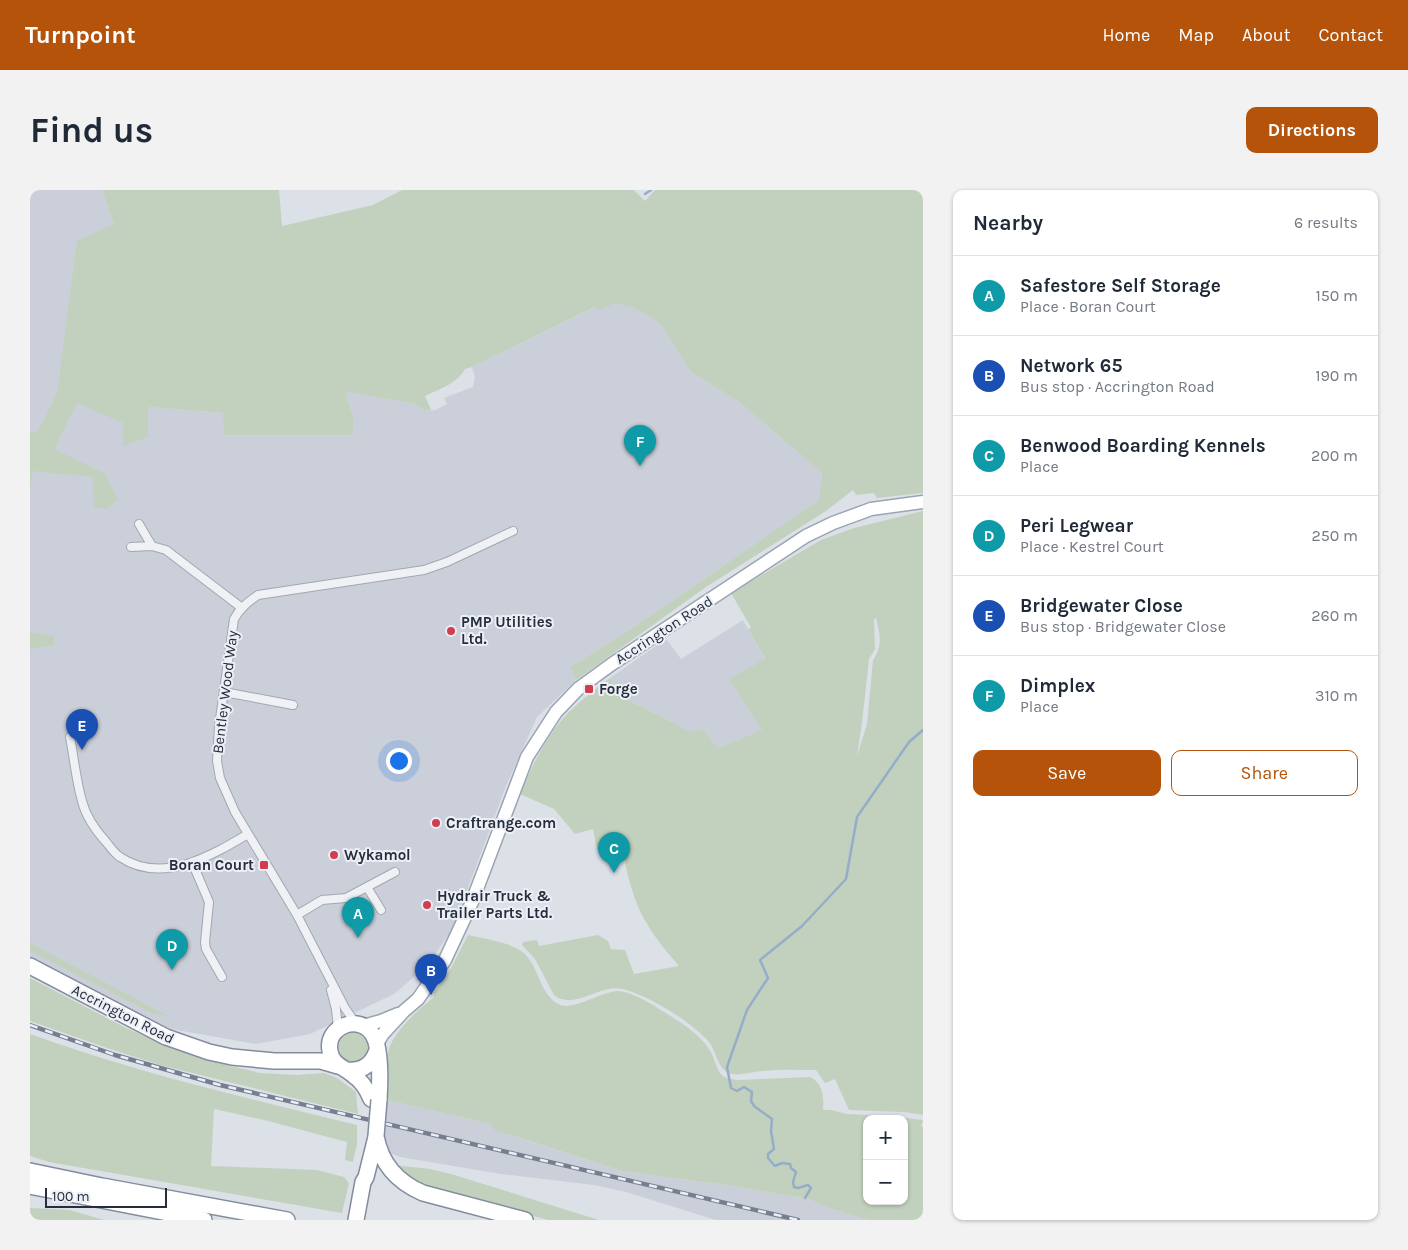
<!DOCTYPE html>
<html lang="en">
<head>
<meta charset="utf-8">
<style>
  body { margin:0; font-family:Karla,sans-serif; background:#f2f2f3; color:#1f2937 }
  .controls { position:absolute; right:15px; bottom:15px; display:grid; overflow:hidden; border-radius:10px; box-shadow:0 1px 4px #0004 }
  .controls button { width:45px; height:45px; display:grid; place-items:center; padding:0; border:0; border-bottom:1px solid #e0e1e3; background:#fff; color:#1f2937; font:25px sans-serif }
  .scale { position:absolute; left:15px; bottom:12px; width:122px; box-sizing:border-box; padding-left:5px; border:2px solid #262e3e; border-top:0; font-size:14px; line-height:18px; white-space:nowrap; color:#262e3e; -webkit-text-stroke:4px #eceff5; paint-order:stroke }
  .you { position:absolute; left:368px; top:570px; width:18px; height:18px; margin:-12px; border:4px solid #fff; border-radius:50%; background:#1a73e8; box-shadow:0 0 0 8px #1a73e833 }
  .badge { display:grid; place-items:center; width:32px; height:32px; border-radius:50%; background:#b45309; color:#fff; font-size:16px; font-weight:700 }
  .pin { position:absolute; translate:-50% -41px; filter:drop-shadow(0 1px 2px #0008) }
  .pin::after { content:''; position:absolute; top:26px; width:18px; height:15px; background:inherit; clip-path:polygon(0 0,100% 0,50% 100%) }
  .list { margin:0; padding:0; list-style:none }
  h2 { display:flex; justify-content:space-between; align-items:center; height:65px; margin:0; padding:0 20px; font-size:21px }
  h2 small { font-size:16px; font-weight:400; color:#747a83 }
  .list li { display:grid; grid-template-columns:32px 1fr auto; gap:15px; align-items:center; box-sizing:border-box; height:80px; padding:0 20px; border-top:1px solid #e0e1e3 }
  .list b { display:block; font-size:19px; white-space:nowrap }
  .list p { margin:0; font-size:16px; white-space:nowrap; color:#747a83 }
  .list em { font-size:16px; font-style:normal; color:#747a83 }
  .actions { display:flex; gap:10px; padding:15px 20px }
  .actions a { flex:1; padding:11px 0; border:1px solid #b45309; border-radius:10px; text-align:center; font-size:18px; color:#b45309 }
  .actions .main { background:#b45309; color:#fff }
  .map { position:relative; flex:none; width:893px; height:1030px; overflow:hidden; border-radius:10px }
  header { display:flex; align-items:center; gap:30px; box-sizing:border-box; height:70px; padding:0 25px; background:#b45309; color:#fff }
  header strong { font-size:24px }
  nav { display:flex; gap:28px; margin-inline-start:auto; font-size:18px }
  .intro { display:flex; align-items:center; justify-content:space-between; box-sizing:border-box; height:120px; padding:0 30px }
  h1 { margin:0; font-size:35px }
  .button { padding:12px 22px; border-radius:10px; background:#b45309; color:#fff; font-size:18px; font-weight:700 }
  main { display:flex; gap:30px; padding:0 30px }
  aside { flex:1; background:#fff; border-radius:10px; box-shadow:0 1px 4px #0004 }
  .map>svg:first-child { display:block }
  .built { fill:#cacfd9 }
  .green { fill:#c2d1bd; fill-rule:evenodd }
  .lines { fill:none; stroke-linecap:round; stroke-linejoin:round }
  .stream { stroke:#96adc9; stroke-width:2.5 }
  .street-casing { stroke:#a2a7b1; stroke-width:10 }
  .primary-casing { stroke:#9ba4b3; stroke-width:15 }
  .highway-casing { stroke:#838d9e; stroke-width:18 }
  .street { stroke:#eff1f5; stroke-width:8 }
  .primary { stroke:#fff; stroke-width:12 }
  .highway { stroke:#fff; stroke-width:15 }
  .rail-casing { stroke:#767f91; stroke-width:4.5 }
  .rail { stroke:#eceff5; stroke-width:2.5; stroke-dasharray:8; stroke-linecap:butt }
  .highway-bridge-casing { stroke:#838d9e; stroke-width:18; stroke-linecap:butt }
  .highway-bridge { stroke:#fff; stroke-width:15 }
  .poi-dot { fill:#d13c4f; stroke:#eceff5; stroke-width:2 }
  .labels { text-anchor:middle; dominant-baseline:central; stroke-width:4; stroke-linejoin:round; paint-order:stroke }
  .poi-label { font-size:15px; font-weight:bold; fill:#262e3e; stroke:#eceff5; text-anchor:start }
  .street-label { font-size:15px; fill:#262e3e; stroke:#eceff5 }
</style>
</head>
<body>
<header>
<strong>Turnpoint</strong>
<nav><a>Home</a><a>Map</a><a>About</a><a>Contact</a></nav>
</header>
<div class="intro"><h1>Find us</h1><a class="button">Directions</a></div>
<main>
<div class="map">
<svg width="893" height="1030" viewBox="0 0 893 1030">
  <rect width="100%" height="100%" fill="#dce0e7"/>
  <path class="built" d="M0 0H72L84 34 118 217 194 223V245H323L324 228 316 205 318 202 385 214 395 221 405 220 417 214 414 208 443 197 445 187 442 177 566 117 610 102 661 182 709 212 792 283 789 310 598 441 540 477 546 490 507 527 476 596 423 738 397 776 364 804 280 844 226 854 141 839 0 768Z
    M713 430 735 470 699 489 733 540 688 558 673 539 659 543 642 532 594 508 580 488 636 449 651 469Z
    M353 909 460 934 480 945 592 981 689 994 778 1009 799 1018 843 1030H686L596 1002 564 995 471 984 370 967 358 962 351 941Z"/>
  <path class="green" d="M72 0H249L252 36 343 15 372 0H604L615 11 625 0H893V303L847 308 844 303 826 305 823 300 796 321 676 397 546 490 540 477 598 441 789 310 792 283 709 212 661 182 631 135 622 127 602 117 586 113 567 120 565 117 442 177 435 179C427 194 409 199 395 206L401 220 395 221 385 214 318 202 316 205 324 228 323 245H194L193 223 118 217V247L93 256V233L47 213 24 259 74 283 88 309 76 319 64 317 63 287 2 281 0 300V242H7C15 231 19 217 27 204L47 51 84 34Z
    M893 321V925L874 922 819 920 805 889 795 893 786 880C768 880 750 879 733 881 723 881 708 887 699 883 688 879 686 861 679 852 663 833 617 804 592 799 569 794 545 821 524 805L505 769 492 755 493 752 507 750 509 756 568 745 578 751 581 759 595 760 604 784 649 776C637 762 625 748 616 732 604 713 595 678 592 655L567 660 563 639 545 644 524 619 490 604C502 576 516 546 538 523 551 510 566 499 580 488L594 508 642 532 659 542 673 539 688 558 732 540 699 489 735 469 718 439 721 438 719 434 701 403 791 350 824 338ZM846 428C850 444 853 456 843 470L837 534 827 566 832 533 839 469 845 459 844 429Z
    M0 442 24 446 23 455 0 459Z
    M438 745C454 749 482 752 495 764 509 778 510 804 528 814 541 822 571 802 587 801 603 801 628 818 642 827 655 835 671 846 679 859 685 867 685 879 693 886 697 889 702 889 707 890L780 887C793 893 794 907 793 920H801L817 924 859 926 893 930 891 936 893 937V1030H841L799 1018 778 1009 689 994 592 981 481 945 467 942 460 934 353 909C355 893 355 875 359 859 365 840 389 819 404 807V803L419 782ZM837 929H874V1011H837Z
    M0 753 138 826 124 824 0 761Z
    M0 788 96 838 145 859 200 876 230 883 267 885 294 883 307 888 326 902 328 924 130 875 77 858 0 831Z
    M324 842 334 844 342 858 336 872 319 874C306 863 303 847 324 842Z
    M0 844C107 883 217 908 327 935V954L323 972 315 970 317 952 234 930 184 919 181 976 287 980 314 987 319 993 312 1023 19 972 0 966Z
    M364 975 400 979 421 984 569 1030H519L421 1005 388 996Z
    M0 1018 40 1020 74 1030H0Z"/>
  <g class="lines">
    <path class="stream" d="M615 4 621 0
      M775 1008 781 998 778 995 768 998 764 997 763 992 766 982 761 978 760 974 752 973 745 976 738 968V964L744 959 741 941 742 929 724 916 721 911 722 902 714 897 707 901 701 898 697 877 717 820 738 788 730 770 772 736 816 689 827 627 879 552 893 540"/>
    <g class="street-casing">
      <path id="street" d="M109 334 122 356 136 360 212 418
        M101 357 122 356
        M194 502 263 515
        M40 547C44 568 46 590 52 611 56 627 66 641 77 653 81 658 85 664 90 667 132 695 181 666 218 644
        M162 672 179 712 175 752 176 759 192 787
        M337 697 351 720
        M267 725 292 710 316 708 365 682
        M301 800 306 819 308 839
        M326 834 315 818 267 725 205 622 190 588 187 571 189 536 204 429C210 418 218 412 228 405L394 380 417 372 483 341"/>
    </g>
    <g class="primary-casing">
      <path id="primary" d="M333 836 351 831 368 824
        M347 854 352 845 374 821 388 809 415 770 442 712 497 567 526 522 549 498 582 474 776 346 803 333 841 319 893 312"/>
    </g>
    <g class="highway-casing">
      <path id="highway" d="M0 776 136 847 179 862 202 867 244 871H291L308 876
        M316 880C332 882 342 875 347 860
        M341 909C337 899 332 891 323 885 314 877 302 875 300 861 295 836 330 823 343 845 351 858 350 894 349 910
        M346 946C351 974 367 992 393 1003L495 1030
        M0 981 72 996 257 1030
        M0 996 174 1030
        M326 1030 333 992 336 987 346 947"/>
    </g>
    <use href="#street" class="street"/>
    <use href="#primary" class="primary"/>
    <use href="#highway" class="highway"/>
    <g class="rail-casing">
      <path id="rail" d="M0 835 85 865 190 895 768 1030"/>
    </g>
    <use href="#rail" class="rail"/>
    <g class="highway-bridge-casing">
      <path id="highway-bridge" d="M346 946 349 910"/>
    </g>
    <use href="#highway-bridge" class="highway-bridge"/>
  </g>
  <g class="poi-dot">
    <circle cx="421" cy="441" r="5"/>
    <rect x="554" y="494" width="10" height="10" rx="2.5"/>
    <circle cx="406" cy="633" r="5"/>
    <circle cx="304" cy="665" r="5"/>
    <rect x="229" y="670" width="10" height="10" rx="2.5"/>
    <circle cx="397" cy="715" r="5"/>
  </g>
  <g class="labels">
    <g class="poi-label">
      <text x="431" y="432">PMP Utilities<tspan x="431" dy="17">Ltd.</tspan></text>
      <text x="569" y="499">Forge</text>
      <text x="416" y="633">Craftrange.com</text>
      <text x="314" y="665">Wykamol</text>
      <text x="224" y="675" text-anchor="end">Boran Court</text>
      <text x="407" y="706">Hydrair Truck &amp;<tspan x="407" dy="17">Trailer Parts Ltd.</tspan></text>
    </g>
    <g class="street-label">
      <text transform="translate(634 440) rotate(-33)">Accrington Road</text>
      <text transform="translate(195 502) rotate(-83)">Bentley Wood Way</text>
      <text transform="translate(93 824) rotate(27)">Accrington Road</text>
    </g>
  </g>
</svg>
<div class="controls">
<button>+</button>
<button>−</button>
</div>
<div class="scale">100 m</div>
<div class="you"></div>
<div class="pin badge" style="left:328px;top:748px;background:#0f9aa8">A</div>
<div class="pin badge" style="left:401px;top:805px;background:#1a4fb4">B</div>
<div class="pin badge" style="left:584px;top:683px;background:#0f9aa8">C</div>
<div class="pin badge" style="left:142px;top:780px;background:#0f9aa8">D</div>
<div class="pin badge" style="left:52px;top:560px;background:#1a4fb4">E</div>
<div class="pin badge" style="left:610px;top:276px;background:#0f9aa8">F</div>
</div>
<aside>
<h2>Nearby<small>6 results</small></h2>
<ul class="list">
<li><span class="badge" style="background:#0f9aa8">A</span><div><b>Safestore Self Storage</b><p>Place · Boran Court</p></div><em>150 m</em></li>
<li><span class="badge" style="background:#1a4fb4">B</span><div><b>Network 65</b><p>Bus stop · Accrington Road</p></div><em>190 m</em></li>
<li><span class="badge" style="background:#0f9aa8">C</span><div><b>Benwood Boarding Kennels</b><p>Place</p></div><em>200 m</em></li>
<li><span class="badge" style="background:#0f9aa8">D</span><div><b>Peri Legwear</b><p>Place · Kestrel Court</p></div><em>250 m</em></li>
<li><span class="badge" style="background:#1a4fb4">E</span><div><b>Bridgewater Close</b><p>Bus stop · Bridgewater Close</p></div><em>260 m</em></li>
<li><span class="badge" style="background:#0f9aa8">F</span><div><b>Dimplex</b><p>Place</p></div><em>310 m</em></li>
</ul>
<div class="actions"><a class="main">Save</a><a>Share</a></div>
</aside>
</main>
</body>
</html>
